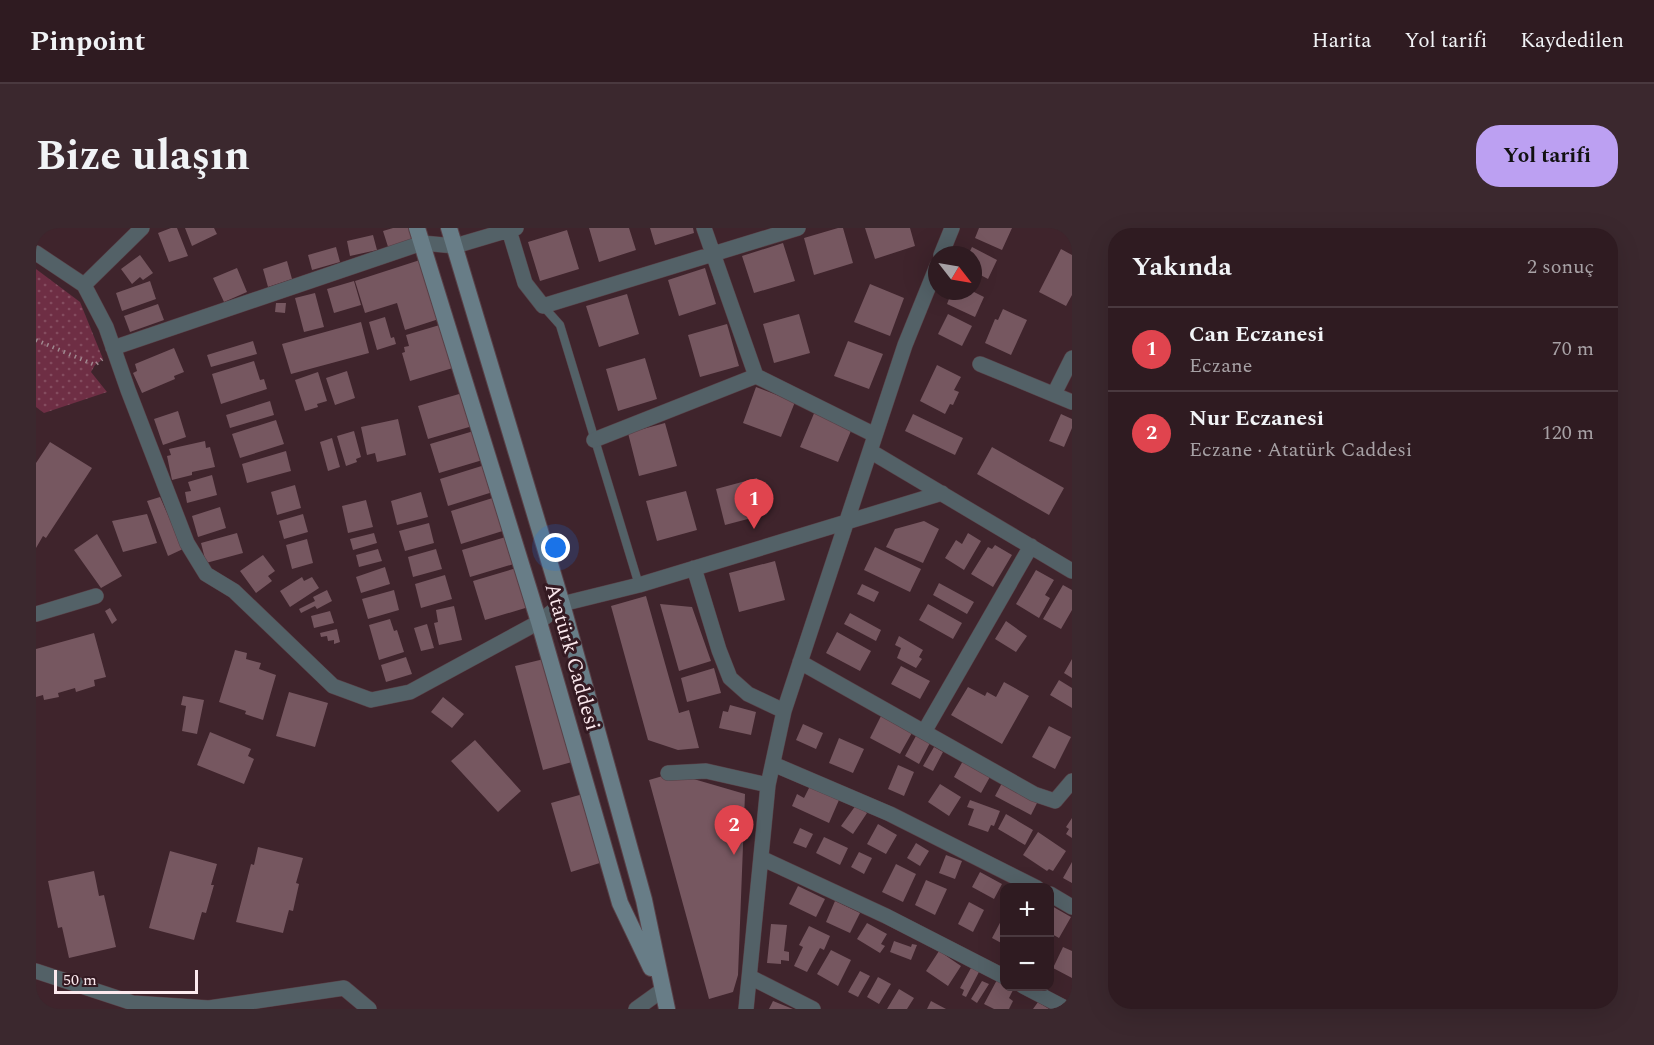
<!DOCTYPE html>
<html lang="tr">
<head>
<meta charset="utf-8">
<style>
  body { margin:0; font-family:Spectral,serif; background:#3b282e; color:#f1f3f6 }
  .controls { position:absolute; right:18px; bottom:18px; display:grid; overflow:hidden; border-radius:12px; box-shadow:0 6px 24px #0002 }
  .controls button { width:54px; height:54px; display:grid; place-items:center; padding:0; border:0; border-bottom:2px solid #4a393f; background:#2f1b21; color:#f1f3f6; font:30px sans-serif }
  .compass { position:absolute; left:892px; top:18px; width:54px; height:54px; border-radius:50%; background:#2f1b21; box-shadow:0 6px 24px #0002; rotate:121deg }
  .scale { position:absolute; left:18px; bottom:15px; width:144px; box-sizing:border-box; padding-left:6px; border:3px solid #fce9ee; border-top:0; font-size:16px; line-height:21px; white-space:nowrap; color:#fce9ee; -webkit-text-stroke:4px #341a22; paint-order:stroke }
  .you { position:absolute; left:520px; top:320px; width:21px; height:21px; margin:-15px; border:4px solid #fff; border-radius:50%; background:#1a73e8; box-shadow:0 0 0 9px #1a73e833 }
  .badge { display:grid; place-items:center; width:39px; height:39px; border-radius:50%; background:#bca0f2; color:#fff; font-size:20px; font-weight:700 }
  .pin { position:absolute; translate:-50% -50px; filter:drop-shadow(0 2px 3px #0008) }
  .pin::after { content:''; position:absolute; top:32px; width:21px; height:18px; background:inherit; clip-path:polygon(0 0,100% 0,50% 100%) }
  .list { margin:0; padding:0; list-style:none }
  h2 { display:flex; justify-content:space-between; align-items:center; height:78px; margin:0; padding:0 24px; font-size:26px }
  h2 small { font-size:20px; font-weight:400; color:#a7a1a5 }
  .list li { display:grid; grid-template-columns:39px 1fr auto; gap:18px; align-items:center; box-sizing:border-box; height:84px; padding:0 24px; border-top:2px solid #4a393f }
  .list b { display:block; font-size:22px; white-space:nowrap }
  .list p { margin:0; font-size:20px; white-space:nowrap; color:#a7a1a5 }
  .list em { font-size:20px; font-style:normal; color:#a7a1a5 }
  .map { position:relative; flex:none; width:1036px; height:781px; overflow:hidden; border-radius:24px }
  header { display:flex; align-items:center; gap:36px; box-sizing:border-box; height:84px; padding:0 30px; background:#2f1b21; border-bottom:2px solid #4a393f }
  header strong { font-size:28px }
  nav { display:flex; gap:33px; margin-inline-start:auto; font-size:21px }
  .intro { display:flex; align-items:center; justify-content:space-between; box-sizing:border-box; height:144px; padding:0 36px }
  h1 { margin:0; font-size:42px }
  .button { padding:15px 27px; border-radius:24px; background:#bca0f2; color:#111; font-size:21px; font-weight:700 }
  main { display:flex; gap:36px; padding:0 36px }
  aside { flex:1; background:#2f1b21; border-radius:24px; box-shadow:0 6px 24px #0002 }
  .map>svg:first-child { display:block }
  .park { fill:url(#park-dots) }
  .building { fill:#765760 }
  .lines { fill:none; stroke-linecap:round; stroke-linejoin:round }
  .service-casing { stroke:#594047; stroke-width:9 }
  .minor-casing { stroke:#594047; stroke-width:16 }
  .secondary-casing { stroke:#594047; stroke-width:18 }
  .path { stroke:#9f888f; stroke-width:4; stroke-dasharray:1.5 4.5; stroke-linecap:butt }
  .service { stroke:#536167; stroke-width:8 }
  .minor { stroke:#536167; stroke-width:15 }
  .secondary { stroke:#687d87; stroke-width:16 }
  .labels { text-anchor:middle; dominant-baseline:central; stroke-width:6; stroke-linejoin:round; paint-order:stroke }
  .street-label { font-size:21px; fill:#fce9ee; stroke:#341a22 }
</style>
</head>
<body>
<header>
<strong>Pinpoint</strong>
<nav><a>Harita</a><a>Yol tarifi</a><a>Kaydedilen</a></nav>
</header>
<div class="intro"><h1>Bize ulaşın</h1><a class="button">Yol tarifi</a></div>
<main>
<div class="map">
<svg width="1036" height="781" viewBox="0 0 1036 781">
  <defs>
    <pattern id="park-dots" width="8" height="8" patternUnits="userSpaceOnUse" patternTransform="scale(1.5)"><rect width="8" height="8" fill="#6e2e44"/><path d="M2 2h.1M6 6h.1" fill="none" stroke="#844c5f" stroke-width="1.8" stroke-linecap="round"/></pattern>
  </defs>
  <rect width="100%" height="100%" fill="#3f242c"/>
  <path class="park" d="M0 41 44 74 67 131 59 137 55 144 71 164 8 185 0 179Z"/>
  <path class="building" d="M135 0H141L152 28 133 34 122 5Z
    M149 0H178L181 6 156 18Z
    M357 0H374L378 16 353 22 347 3Z
    M553 0H593L600 22 563 34Z
    M614 0H657L658 5 619 17Z
    M802 0H807L817 35 778 47 768 10Z
    M829 0H874L879 18 839 31Z
    M943 0H976L966 22 939 10Z
    M531 2 543 41 504 53 492 14Z
    M337 7 341 22 314 28 311 13Z
    M747 15 759 53 718 65 706 28Z
    M300 19 304 34 276 42 272 27Z
    M936 19 961 32 952 51 937 43V27H932Z
    M1025 21 1036 27V67L1030 78 1003 64Z
    M104 27 117 45 107 52 104 49 96 56 85 41Z
    M387 31 406 90 369 102 361 75 329 85 319 53Z
    M251 33 256 51 232 59 227 41Z
    M201 40 211 64 188 74 177 50Z
    M669 40 680 76 643 88 632 52Z
    M114 53 120 71 86 83 80 65Z
    M318 53 325 77 298 85 291 61Z
    M834 56 868 70 854 108 818 94Z
    M916 63H936L948 69 939 89 911 76Z
    M279 65 288 99 268 104 259 70Z
    M591 66 603 106 563 119 550 78Z
    M240 75H250L249 85 239 84Z
    M122 76 128 92 94 104 88 88Z
    M967 81 991 92 975 127 949 115 959 91 962 92Z
    M763 86 774 125 738 135 727 96Z
    M912 86 936 98 926 118 902 106Z
    M349 89 355 110 358 109 360 116 341 122 333 94Z
    M325 94 333 125 255 146 246 116Z
    M407 96 420 139 374 153 366 125 369 124 368 119 373 118 370 107Z
    M691 96 703 138 664 149 652 107Z
    M217 113 221 126 175 139 171 127Z
    M812 113 847 126 833 161 798 148Z
    M138 120 148 144 138 148 139 151 106 165 97 145 101 143 99 136Z
    M609 130 621 171 582 183 570 141Z
    M218 133 224 152 228 151 231 161 185 176 176 146Z
    M901 137 925 149 918 162 923 164 917 177 914 176 909 186 884 173Z
    M311 143 319 170 299 177 290 150Z
    M282 144 291 173 281 176 282 179 269 183 259 152Z
    M720 159 759 174 745 209 707 195Z
    M430 164 440 197 392 211 382 178Z
    M234 173 238 187 194 200 190 187Z
    M142 183 150 209 127 217 118 191Z
    M779 183 817 198 802 234 764 219Z
    M877 186 927 210 919 227 869 203Z
    M1025 186 1036 191V200L1028 219 1013 213Z
    M362 191 370 227 341 234 339 225 331 227 325 199Z
    M240 192 248 216 204 230 196 206Z
    M629 195 641 238 603 248 592 205Z
    M441 202 450 231 403 245 394 216Z
    M318 203 325 229 320 231 321 234 310 238 301 208Z
    M296 210 304 239 292 243 284 214Z
    M169 213 170 220 174 219 179 239 156 244V247L136 252 131 228 135 227 133 221Z
    M14 214 56 240 10 310 7 308 0 320V235Z
    M956 219 1028 260 1013 287 941 246Z
    M250 223 255 243 211 255 206 236Z
    M452 236 460 263 412 278 404 251Z
    M176 247 181 267 151 275 149 264 155 263 152 254Z
    M721 250 731 286 689 297 680 261Z
    M259 257 265 280 241 287 235 264Z
    M650 263 661 302 621 313 610 273Z
    M385 264 392 289 361 297 355 273Z
    M463 268 473 301 425 316 415 283Z
    M124 269 147 321 132 328 111 273Z
    M330 272 337 299 312 305 306 278Z
    M184 279 190 300 162 309 156 288Z
    M111 286 121 315 87 324 76 293Z
    M267 286 272 304 248 311 243 293Z
    M888 293 903 301 887 335 850 319 859 301Z
    M393 295 398 315 369 323 363 303Z
    M201 305 207 325 170 335 165 315Z
    M338 305 341 315 317 322 314 311Z
    M932 305 945 313 928 342 909 330 920 312 926 316Z
    M61 306 86 348 65 360 38 322Z
    M473 308 481 335 434 349 426 322Z
    M271 311 277 335 256 341 250 317Z
    M959 317 976 327 957 359 935 346 952 319 956 321Z
    M839 319 885 341 874 364 828 342Z
    M342 321 346 333 323 339 320 327Z
    M400 321 406 341 377 349 372 329Z
    M227 327 239 343 232 348 236 353 220 365 204 343Z
    M739 333 749 372 703 384 693 345Z
    M349 339 354 356 325 365 320 349Z
    M484 339 496 378 449 392 437 353Z
    M1000 342 1018 352 1009 367 1014 370 1003 390 980 376Z
    M409 347 416 371 385 380 379 356Z
    M266 349 268 353 276 349 283 360 254 379 244 363Z
    M903 355 938 374 931 386 897 367Z
    M826 356 843 364 838 374 821 366Z
    M1027 357 1036 362V382L1025 401 1007 391Z
    M291 362 296 373 281 381 279 378 265 385 263 381 279 373 277 369Z
    M358 362 363 382 332 391 326 371Z
    M610 368 643 485 653 482 663 520 642 522 612 512 575 378Z
    M624 376 656 379 675 433 643 443Z
    M892 376 926 395 917 411 883 392Z
    M418 378 426 412 403 417 398 395 402 394 400 382Z
    M74 380 81 392 76 396 69 383Z
    M294 383 298 395 278 400 275 388Z
    M814 385 845 402 840 413 808 396Z
    M354 391 358 403 361 402 368 424 343 432 333 397Z
    M970 393 991 408 980 424 959 411Z
    M391 396 398 420 385 423 378 400Z
    M301 401 304 414 298 416V412L292 413 291 408 285 409 284 405Z
    M801 404 835 423 824 443 790 425Z
    M58 405 70 449 58 452 59 458 40 464 39 460 22 465 23 469 8 472 7 467 0 469V421Z
    M863 408 887 422 883 429 886 431 880 440 861 430 865 420 859 417Z
    M199 422 211 425 210 431 225 435 223 441 240 447 227 492 209 486 210 483 183 474Z
    M370 429 376 446 350 454 345 437Z
    M508 431 536 534 507 542 479 438Z
    M1036 431V450L1028 445Z
    M865 438 894 453 884 471 855 456Z
    M678 440 685 465 651 474 645 450Z
    M1023 452 1036 460V480L1014 467Z
    M968 454 993 468 966 516 915 487 932 459 949 468 951 464 960 469Z
    M253 464 292 475 279 519 240 508Z
    M147 468 168 472 161 506 146 503 150 478 145 477Z
    M407 469 428 486 416 500 395 484Z
    M694 477 720 484 715 507 683 500 687 483 692 484Z
    M846 486 877 503 864 526 834 510Z
    M767 496 787 505 780 521 760 512Z
    M1013 498 1035 509 1019 541 996 529Z
    M174 504 215 521 212 528 218 531 208 556 161 537Z
    M881 506 895 513 883 536 869 528Z
    M803 510 828 521 817 545 793 535Z
    M439 512 485 563 462 584 415 533Z
    M898 519 907 524 897 543 887 538Z
    M928 531 955 547 945 565 918 549Z
    M862 537 878 544 868 568 852 561Z
    M637 545 709 566 702 747 697 764 673 771 613 552Z
    M966 555 1001 575 995 587 959 568Z
    M904 556 925 569 913 588 892 574Z
    M774 558 803 572 793 595 756 578 761 566 768 570Z
    M547 566 567 634 535 644 515 575Z
    M934 572 964 583 958 598 955 597 952 604 932 597 938 581 931 579Z
    M820 577 831 585 817 606 805 598Z
    M970 586 997 602 989 617 962 601Z
    M1036 590V610L1030 606 1033 601 1030 599Z
    M842 596 861 607 850 626 831 616Z
    M764 600 777 606 770 620 757 615Z
    M1002 604 1030 623 1017 643 1013 641 1011 643 987 627Z
    M788 609 812 620 804 637 780 625Z
    M880 615 893 623 884 638 871 630Z
    M222 619 267 630 260 655 263 656 257 683 253 682 247 705 200 694 215 636 218 637Z
    M134 623 181 636 175 657H178L170 685 166 684 158 712 113 700Z
    M823 624 836 630 828 646 815 639Z
    M910 627 926 633 919 651 903 645Z
    M1036 634V655L1027 650Z
    M860 636 880 646 867 674 846 664Z
    M58 643 63 668 68 667 80 719 33 730 26 699 22 700 12 653Z
    M944 644 966 656 958 671 936 659Z
    M890 652 911 661 899 687 879 677Z
    M762 658 789 671 780 689 753 676Z
    M799 673 824 685 814 705 790 694Z
    M933 674 948 682 937 704 922 696Z
    M1014 677 1035 689 1023 710 1014 705Z
    M967 689 969 690V717L956 710Z
    M831 695 851 706 845 716 849 718 844 725 821 711Z
    M735 696 751 697 748 723 753 724V733L745 732V736L731 735Z
    M773 698 794 708 788 722 784 720 771 744 758 738 767 719 763 717Z
    M858 713 875 719 876 716 881 717 875 732 854 724Z
    M1027 719 1036 723V750L1017 740Z
    M795 722 815 732 802 758 781 746Z
    M903 723 925 738 912 758 890 743Z
    M936 738 944 742 930 769 926 767 928 762 924 760Z
    M824 743 834 748 822 769 812 764Z
    M842 749 855 756 843 776 831 769Z
    M962 750 969 753V758H979L973 770 977 773 973 781H958L948 776Z
    M946 753 953 756 941 775 935 771Z
    M863 761 878 770 871 781H851Z
    M737 773 757 781H733Z
    M895 773 910 781H891Z
    M1002 774 1013 781H997Z"/>
  <g class="lines">
    <g class="service-casing">
      <path id="service" d="M507 78 524 97 603 357"/>
    </g>
    <g class="minor-casing">
      <path id="minor" d="M668 0 720 148 839 207
        M1034 0 1036 1
        M473 2 489 55 507 78 762 0
        M0 25 48 57 70 99 92 162 151 315 170 346 198 363 297 458 335 472 374 464 503 394 526 376 603 357 906 265
        M905 27 916 0
        M48 57 106 0
        M77 120 386 15 419 18 480 0
        M944 136 1036 174
        M1018 166 1036 130
        M558 212 720 148
        M834 223 1036 343
        M658 340 683 422 694 450 712 466 748 483
        M0 386 60 368
        M764 434 998 566 1019 573 1036 553
        M888 504 995 318
        M737 536 854 586 1001 660
        M632 545 670 543 732 557
        M725 630 850 688 969 749
        M1014 666 1036 679
        M0 743 97 775 173 780 308 760 333 781
        M714 749 777 781
        M987 758 1031 781
        M600 781 625 763
        M710 781 732 557 748 483 869 117 901 38"/>
    </g>
    <g class="secondary-casing">
      <path id="secondary" d="M381 0 503 394 584 675 615 740
        M413 0 526 376 608 672 631 781"/>
    </g>
    <path class="path" d="M0 112 59 137 66 131"/>
    <use href="#service" class="service"/>
    <use href="#minor" class="minor"/>
    <use href="#secondary" class="secondary"/>
  </g>
  <g class="labels">
    <g class="street-label">
      <text transform="translate(536 429) rotate(74)">Atatürk Caddesi</text>
    </g>
  </g>
</svg>
<div class="controls">
<button>+</button>
<button>−</button>
</div>
<svg class="compass" viewBox="-18 -18 36 36"><path d="M0-13l5 13h-10z" fill="#e53935"/><path d="M0 13l5-13h-10z" fill="#a7a1a5"/></svg>
<div class="scale">50 m</div>
<div class="you"></div>
<div class="pin badge" style="left:718px;top:301px;background:#e0444e">1</div>
<div class="pin badge" style="left:698px;top:627px;background:#e0444e">2</div>
</div>
<aside>
<h2>Yakında<small>2 sonuç</small></h2>
<ul class="list">
<li><span class="badge" style="background:#e0444e">1</span><div><b>Can Eczanesi</b><p>Eczane</p></div><em>70 m</em></li>
<li><span class="badge" style="background:#e0444e">2</span><div><b>Nur Eczanesi</b><p>Eczane · Atatürk Caddesi</p></div><em>120 m</em></li>
</ul>
</aside>
</main>
</body>
</html>
